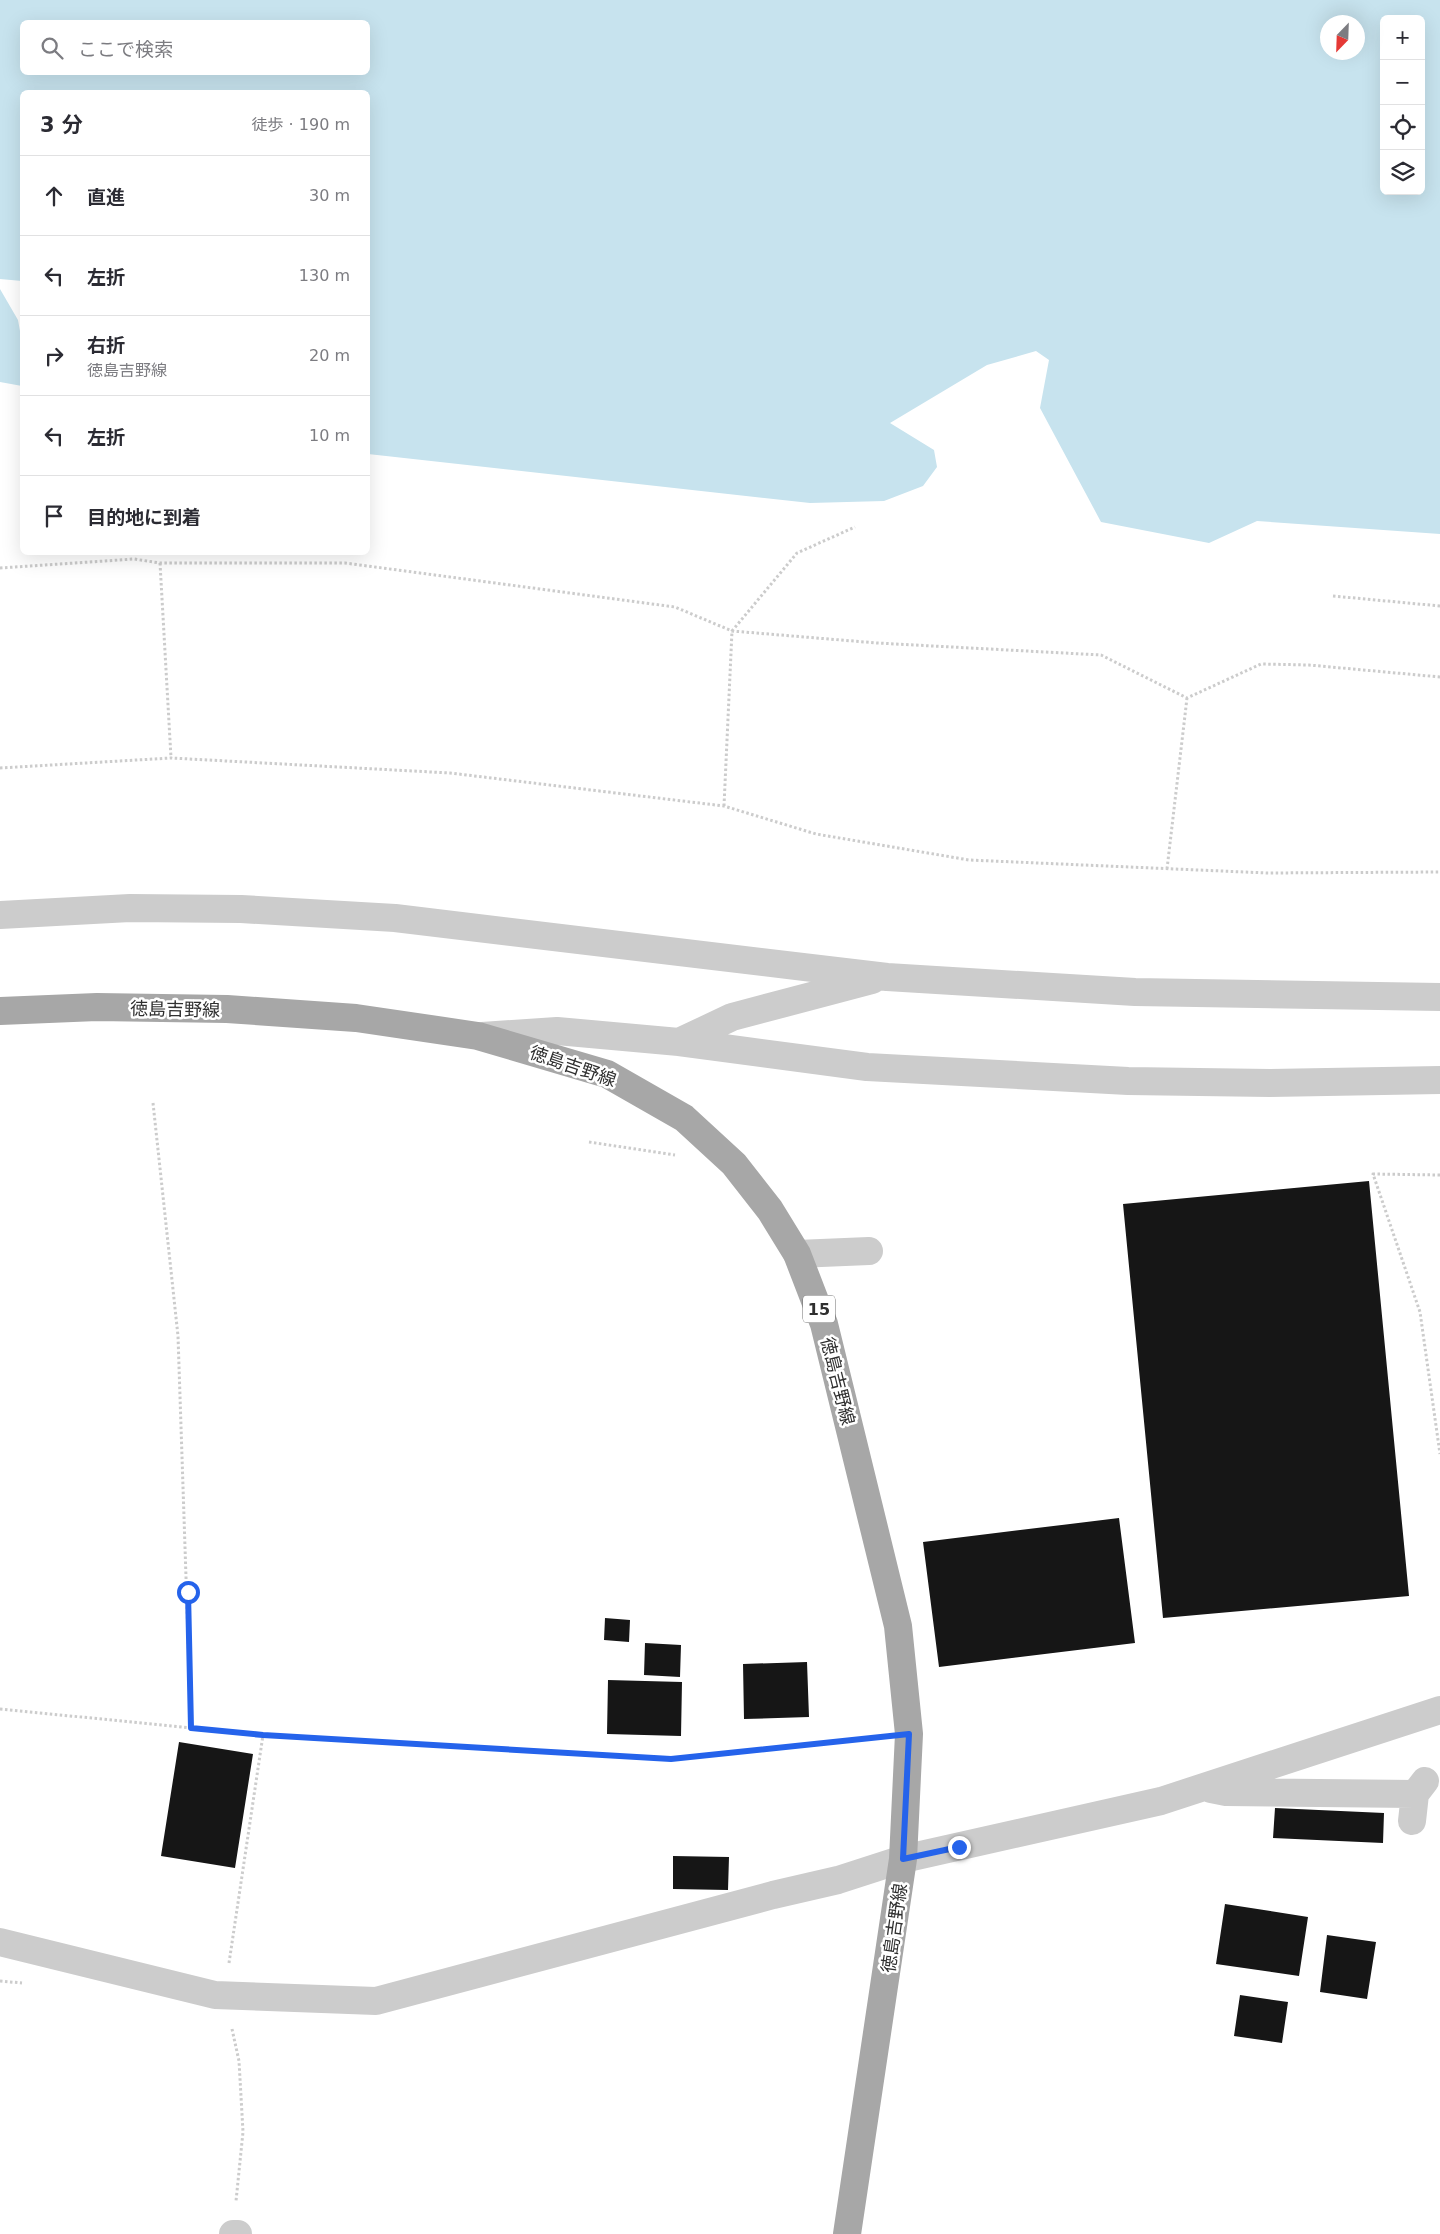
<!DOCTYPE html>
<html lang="ja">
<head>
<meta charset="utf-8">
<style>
  body { margin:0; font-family:"DejaVu Sans","Noto Sans JP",sans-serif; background:#f2f2f3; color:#2b2b33 }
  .controls { position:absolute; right:15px; top:15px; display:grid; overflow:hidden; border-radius:8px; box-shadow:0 5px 20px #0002 }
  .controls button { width:45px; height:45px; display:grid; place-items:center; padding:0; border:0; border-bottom:1px solid #e1e1e2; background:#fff; color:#2b2b33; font:25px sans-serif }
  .compass { position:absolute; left:1320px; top:15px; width:45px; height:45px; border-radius:50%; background:#fff; box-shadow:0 5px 20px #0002; rotate:203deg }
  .stop { position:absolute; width:15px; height:15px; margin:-11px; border:4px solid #2563eb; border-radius:50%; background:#fff }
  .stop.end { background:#2563eb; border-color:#fff; box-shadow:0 1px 5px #0008 }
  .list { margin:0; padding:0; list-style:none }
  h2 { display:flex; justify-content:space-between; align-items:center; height:65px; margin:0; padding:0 20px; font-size:21px }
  h2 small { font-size:16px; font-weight:400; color:#7c7c81 }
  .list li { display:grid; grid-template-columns:32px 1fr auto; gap:15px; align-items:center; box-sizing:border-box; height:80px; padding:0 20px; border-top:1px solid #e1e1e2 }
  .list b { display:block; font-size:19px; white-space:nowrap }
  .list p { margin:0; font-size:16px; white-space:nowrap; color:#7c7c81 }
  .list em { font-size:16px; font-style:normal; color:#7c7c81 }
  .icon { flex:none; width:28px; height:28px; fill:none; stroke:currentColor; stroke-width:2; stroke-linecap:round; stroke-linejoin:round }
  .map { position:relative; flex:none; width:1440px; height:2234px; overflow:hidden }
  .search { position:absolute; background:#fff; box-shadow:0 5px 20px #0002; left:20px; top:20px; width:350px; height:55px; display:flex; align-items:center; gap:12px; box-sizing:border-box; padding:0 18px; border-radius:8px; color:#7c7c81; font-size:19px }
  .panel { position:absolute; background:#fff; box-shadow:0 5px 20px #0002; left:20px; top:90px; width:350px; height:465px; border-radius:8px }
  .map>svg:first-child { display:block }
  .water { fill:#c7e3ee; fill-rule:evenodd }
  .building { fill:#161616 }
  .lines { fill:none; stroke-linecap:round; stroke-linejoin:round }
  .path { stroke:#ccc; stroke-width:3; stroke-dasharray:2.5 2.5; stroke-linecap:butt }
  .minor { stroke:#ccc; stroke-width:28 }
  .primary { stroke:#a7a7a7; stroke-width:28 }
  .route { stroke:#2563eb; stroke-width:6 }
  .labels { text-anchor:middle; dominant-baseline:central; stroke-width:5; stroke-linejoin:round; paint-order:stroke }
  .shield { fill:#fff; stroke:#6d6d6d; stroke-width:1 }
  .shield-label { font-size:16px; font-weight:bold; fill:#2f2f2f }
  .street-label { font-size:18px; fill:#2f2f2f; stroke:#fff }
</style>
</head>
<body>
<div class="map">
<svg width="1440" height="2234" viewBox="0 0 1440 2234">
  <rect width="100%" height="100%" fill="#fff"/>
  <path class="water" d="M0 0H1440V534L1257 521 1209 543 1101 522 1040 408 1049 360 1036 351 987 365 890 423 934 450 937 467 923 486 884 501 810 503 368 454V92H22V281L0 279ZM1384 19H1421V191H1384ZM22 22H368V72H22ZM1328 22H1358V52H1328Z
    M0 289 18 320 22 342V386L0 382Z"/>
  <path class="building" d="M1369 1181 1409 1596 1163 1618 1123 1204Z
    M1119 1518 1135 1643 939 1667 923 1542Z
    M605 1618 630 1620 629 1642 604 1640Z
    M645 1643 681 1645 680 1677 644 1675Z
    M807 1662 809 1717 744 1719 743 1664Z
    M608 1680 682 1682 681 1736 607 1734Z
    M179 1742 253 1754 235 1868 161 1856Z
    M1275 1808 1384 1813 1383 1843 1273 1838Z
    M673 1856 729 1857 728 1890 673 1889Z
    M1225 1904 1308 1917 1299 1976 1216 1964Z
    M1327 1935 1376 1942 1367 1999 1320 1992Z
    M1240 1995 1288 2002 1282 2043 1234 2036Z"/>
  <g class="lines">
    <path class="path" d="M160 563 171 758
      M0 568 134 559 160 563H345L675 607 732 631 877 643 1101 655 1187 698 1261 664 1309 665 1440 677
      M1333 596 1440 606
      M0 768 171 758 450 773 724 806 816 834 969 860 1267 873 1440 872
      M724 806 732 631 797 553 855 527
      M1167 869 1187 698
      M153 1103 178 1336 191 1728
      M589 1142 675 1155
      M1440 1175 1373 1174 1420 1312 1440 1454
      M0 1709 263 1735
      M229 1963 263 1735 671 1759 877 1737
      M0 1981 22 1983
      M232 2029 239 2061 243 2132 236 2201"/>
    <path class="minor" d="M0 915 130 908 241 909 395 918 887 977 1135 992 1440 997
      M482 1036 557 1031 679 1042 867 1067 1128 1081 1270 1083 1440 1080
      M679 1042 732 1017 872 980
      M797 1254 869 1251
      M1211 1789 1226 1792 1415 1794 1425 1781
      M1412 1821 1415 1794
      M0 1942 215 1995 376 2001 773 1895 838 1880 903 1859 1161 1801 1440 1710
      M233 2234H238"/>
    <path class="primary" d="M0 1011 97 1007 227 1009 356 1018 478 1036 607 1074 684 1118 734 1164 770 1210 797 1254 824 1324 898 1626 909 1734 903 1859 847 2234"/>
  </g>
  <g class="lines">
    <path class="route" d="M188 1592 191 1728 263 1735 671 1759 909 1734 903 1859 959 1847"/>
  </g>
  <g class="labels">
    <rect class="shield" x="803" y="1295.5" width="32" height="27" rx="4"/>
    <g class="shield-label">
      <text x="819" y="1309">15</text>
    </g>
    <g class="street-label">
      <text transform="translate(175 1009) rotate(1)">徳島吉野線</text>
      <text transform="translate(573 1066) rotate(19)">徳島吉野線</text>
      <text transform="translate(838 1381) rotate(76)">徳島吉野線</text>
      <text transform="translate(894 1928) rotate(-82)">徳島吉野線</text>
    </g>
  </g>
</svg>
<div class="controls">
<button>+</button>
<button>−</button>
<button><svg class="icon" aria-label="locate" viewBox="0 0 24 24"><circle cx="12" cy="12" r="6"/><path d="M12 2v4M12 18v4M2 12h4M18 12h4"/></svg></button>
<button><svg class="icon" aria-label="layers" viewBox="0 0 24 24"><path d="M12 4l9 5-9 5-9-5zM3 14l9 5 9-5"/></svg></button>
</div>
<svg class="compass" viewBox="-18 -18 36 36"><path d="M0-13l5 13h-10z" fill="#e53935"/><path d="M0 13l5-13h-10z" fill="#7c7c81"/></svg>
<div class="stop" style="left:188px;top:1592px"></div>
<div class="stop end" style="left:959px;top:1847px"></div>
<div class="search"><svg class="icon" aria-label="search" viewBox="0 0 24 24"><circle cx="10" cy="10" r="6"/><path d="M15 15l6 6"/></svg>ここで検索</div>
<section class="panel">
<h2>3 分<small>徒歩 · 190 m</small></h2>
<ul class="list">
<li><svg class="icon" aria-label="ahead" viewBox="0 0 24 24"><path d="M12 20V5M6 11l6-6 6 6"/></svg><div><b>直進</b></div><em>30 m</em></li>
<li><svg class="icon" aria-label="left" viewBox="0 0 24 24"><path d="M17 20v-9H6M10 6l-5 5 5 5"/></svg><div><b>左折</b></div><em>130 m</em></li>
<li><svg class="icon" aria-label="right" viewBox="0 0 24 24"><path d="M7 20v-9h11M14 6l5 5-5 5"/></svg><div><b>右折</b><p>徳島吉野線</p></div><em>20 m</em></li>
<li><svg class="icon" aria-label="left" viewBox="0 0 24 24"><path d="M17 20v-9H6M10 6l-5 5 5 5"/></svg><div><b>左折</b></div><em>10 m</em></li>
<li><svg class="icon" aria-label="arrive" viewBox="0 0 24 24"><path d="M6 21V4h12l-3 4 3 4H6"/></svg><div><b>目的地に到着</b></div></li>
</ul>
</section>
</div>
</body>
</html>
